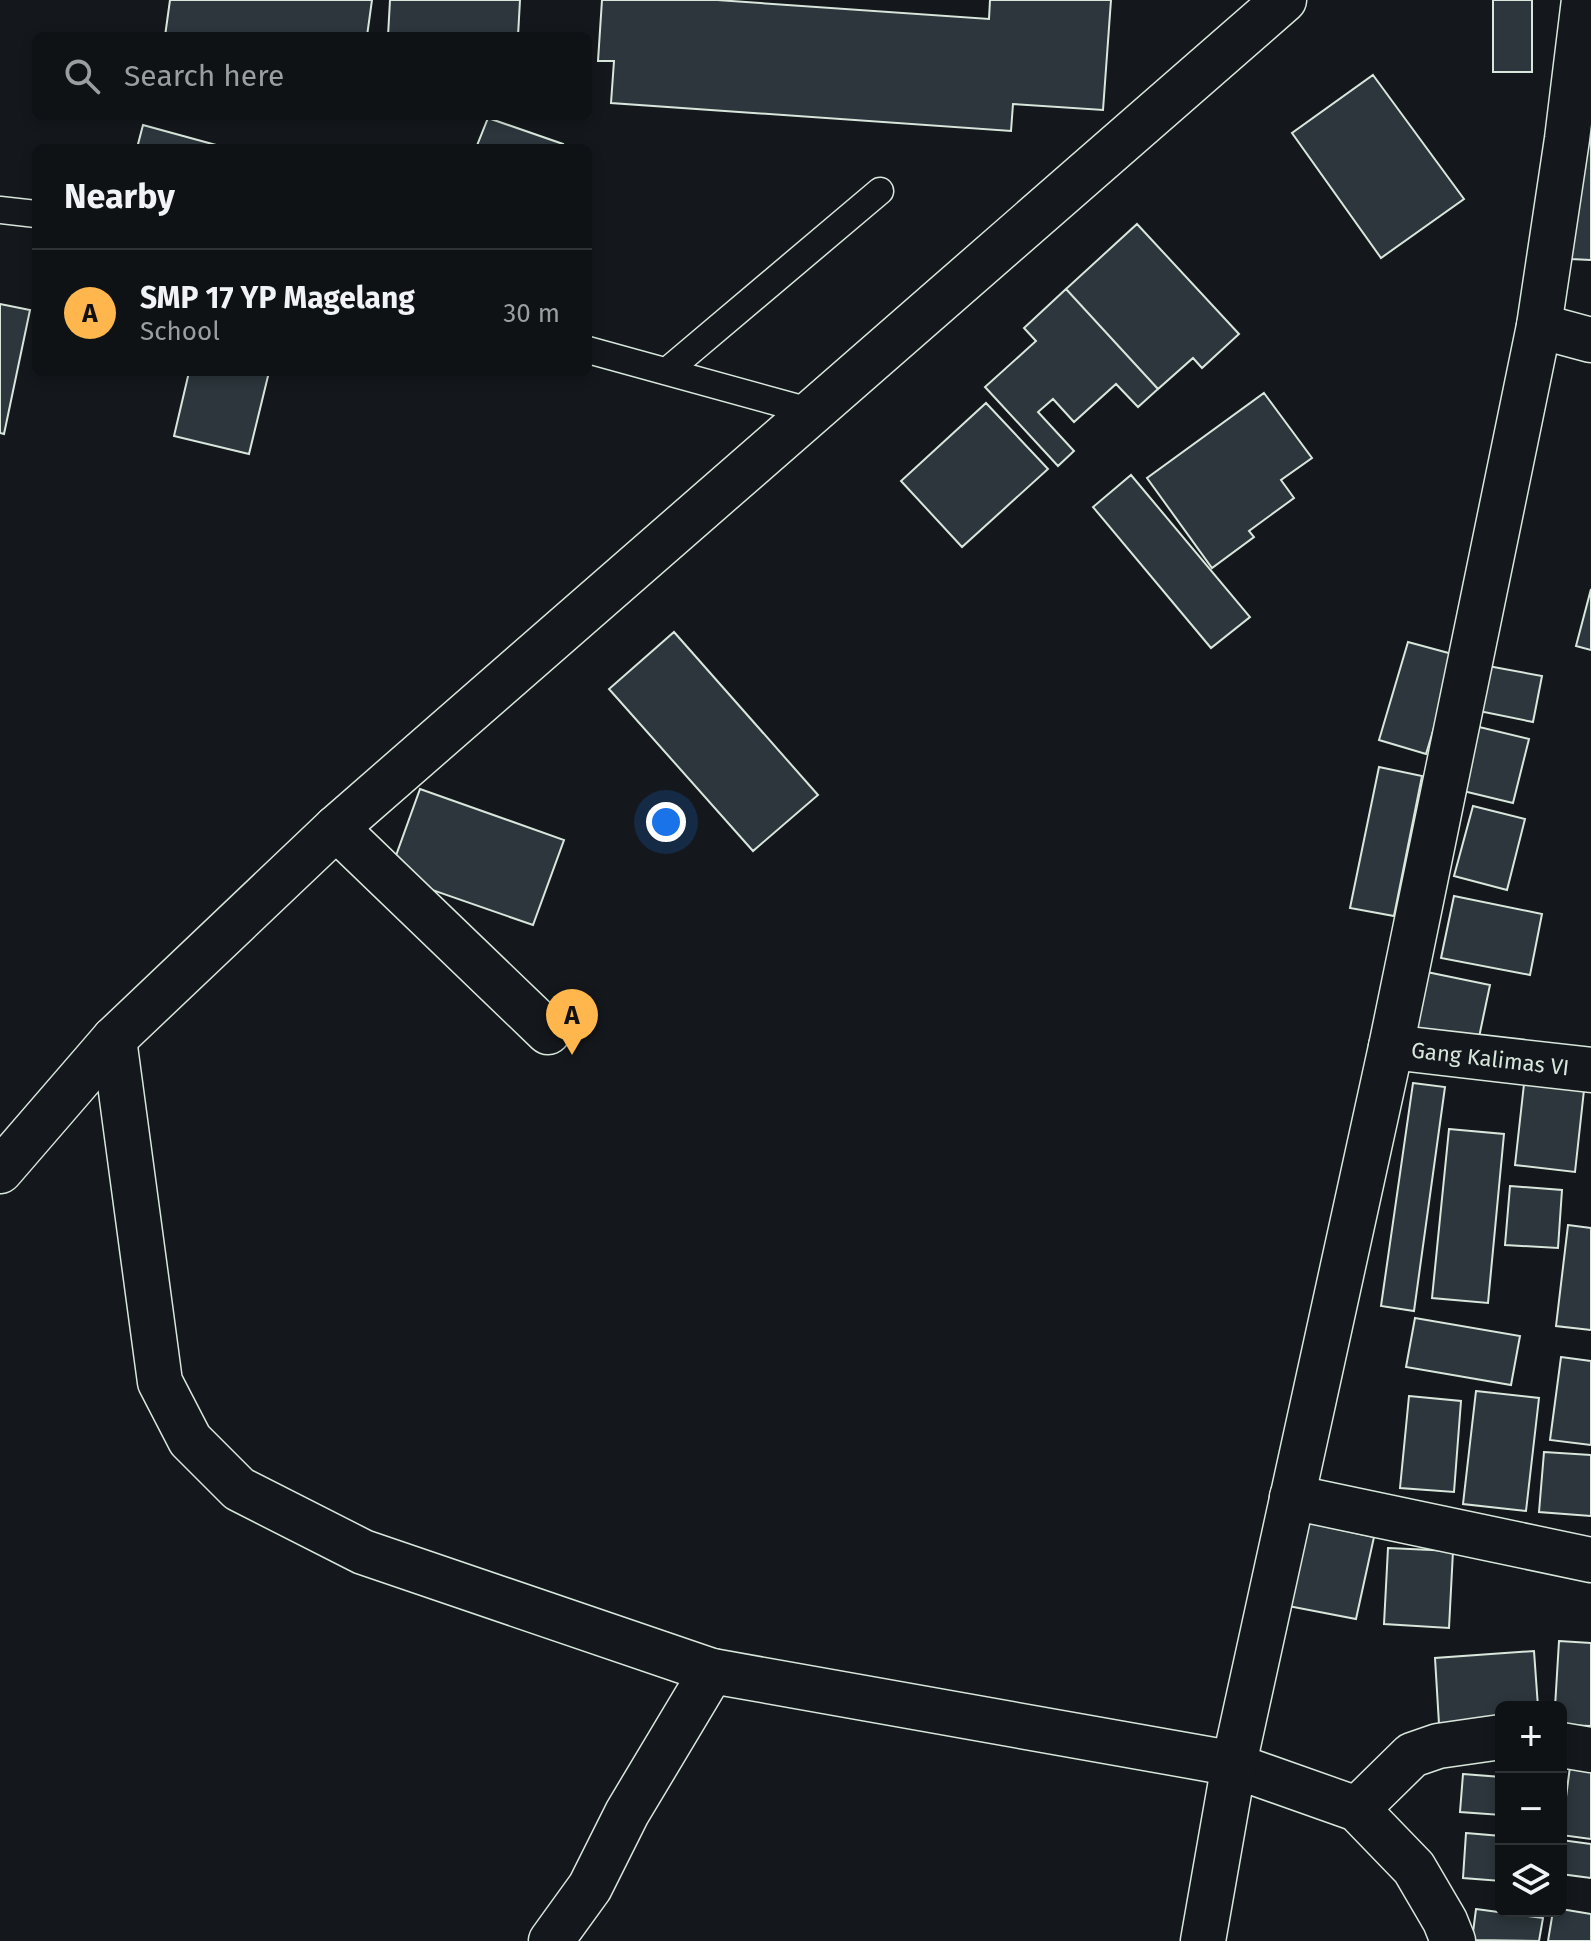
<!DOCTYPE html>
<html lang="en">
<head>
<meta charset="utf-8">
<style>
  body { margin:0; font-family:"Fira Sans",sans-serif; background:#1d2022; color:#f1f3f6 }
  .controls { position:absolute; right:24px; bottom:24px; display:grid; overflow:hidden; border-radius:12px; box-shadow:0 4px 12px #0003 }
  .controls button { width:72px; height:72px; display:grid; place-items:center; padding:0; border:0; border-bottom:2px solid #2f3234; background:#0f1215; color:#f1f3f6; font:40px sans-serif }
  .you { position:absolute; left:666px; top:822px; width:28px; height:28px; margin:-20px; border:6px solid #fff; border-radius:50%; background:#1a73e8; box-shadow:0 0 0 12px #1a73e833 }
  .badge { display:grid; place-items:center; width:52px; height:52px; border-radius:50%; background:#ffb74d; color:#111; font-size:26px; font-weight:700 }
  .pin { position:absolute; translate:-50% -66px; filter:drop-shadow(0 2px 4px #0008) }
  .pin::after { content:''; position:absolute; top:42px; width:28px; height:24px; background:inherit; clip-path:polygon(0 0,100% 0,50% 100%) }
  .list { margin:0; padding:0; list-style:none }
  h2 { display:flex; justify-content:space-between; align-items:center; height:104px; margin:0; padding:0 32px; font-size:34px }
  h2 small { font-size:26px; font-weight:400; color:#9b9ea0 }
  .list li { display:grid; grid-template-columns:52px 1fr auto; gap:24px; align-items:center; box-sizing:border-box; height:128px; padding:0 32px; border-top:2px solid #2f3234 }
  .list b { display:block; font-size:30px; white-space:nowrap }
  .list p { margin:0; font-size:26px; white-space:nowrap; color:#9b9ea0 }
  .list em { font-size:26px; font-style:normal; color:#9b9ea0 }
  .icon { flex:none; width:44px; height:44px; fill:none; stroke:currentColor; stroke-width:2; stroke-linecap:round; stroke-linejoin:round }
  .map { position:relative; flex:none; width:1591px; height:1941px; overflow:hidden }
  .search { position:absolute; background:#0f1215; box-shadow:0 4px 12px #0003; left:32px; top:32px; width:560px; height:88px; display:flex; align-items:center; gap:20px; box-sizing:border-box; padding:0 28px; border-radius:12px; color:#9b9ea0; font-size:30px }
  .panel { position:absolute; background:#0f1215; box-shadow:0 4px 12px #0003; left:32px; top:144px; width:560px; height:232px; border-radius:12px }
  .map>svg:first-child { display:block }
  .building { fill:#2c363c; stroke:#d8e6dc; stroke-width:2 }
  .lines { fill:none; stroke-linecap:round; stroke-linejoin:round }
  .service-casing { stroke:#d8e6dc; stroke-width:29 }
  .minor-casing { stroke:#d8e6dc; stroke-width:47 }
  .tertiary-casing { stroke:#d8e6dc; stroke-width:47 }
  .service { stroke:#14181c; stroke-width:26 }
  .minor { stroke:#14181c; stroke-width:44 }
  .tertiary { stroke:#14181c; stroke-width:44 }
  .labels { text-anchor:middle; dominant-baseline:central; stroke-width:6; stroke-linejoin:round; paint-order:stroke }
  .street-label { font-size:22px; fill:#d8e6dc; stroke:#14181c }
</style>
</head>
<body>
<div class="map">
<svg width="1591" height="1941" viewBox="0 0 1591 1941">
  <rect width="100%" height="100%" fill="#14181c"/>
  <path class="building" d="M170 0H372L367 36H165Z
    M390 0H520L518 36H388Z
    M602 0H717L989 19 990 0H1111L1103 110 1013 104 1011 131 611 103 614 61H598Z
    M1493 0H1532V72H1493Z
    M1373 75 1464 199 1381 258 1292 133Z
    M488 118 563 144 562 148H476Z
    M1591 123V260L1571 259Z
    M143 125 227 148H137Z
    M1137 224 1239 334 1202 368 1193 358 1158 389 1066 289Z
    M1066 289 1158 389 1138 407 1116 384 1074 422 1053 399 1038 412 1074 451 1058 466 985 387 1036 341 1024 328Z
    M0 304 30 310 4 434 0 433Z
    M189 372H269L249 454 174 436Z
    M1264 393 1312 458 1281 480 1294 498 1249 531 1254 537 1212 568 1147 478Z
    M986 403 1048 469 962 547 901 481Z
    M1131 475 1250 617 1211 648 1093 507Z
    M1591 589V650L1576 646Z
    M674 632 818 795 753 851 609 689Z
    M1408 642 1456 655 1426 754 1379 740Z
    M1488 666 1542 676 1533 722 1479 711Z
    M1475 726 1529 739 1513 803 1459 790Z
    M1379 767 1422 776 1394 916 1350 908Z
    M420 789 564 840 533 925 389 875Z
    M1473 806 1525 819 1507 890 1454 876Z
    M1454 896 1542 914 1530 975 1441 958Z
    M1422 971 1490 985 1478 1042 1410 1028Z
    M1525 1075 1585 1081 1575 1172 1515 1165Z
    M1413 1083 1445 1087 1414 1311 1381 1306Z
    M1449 1129 1504 1134 1488 1303 1432 1298Z
    M1510 1186 1562 1190 1558 1248 1505 1245Z
    M1568 1225 1591 1228V1330L1556 1326Z
    M1415 1318 1520 1336 1511 1385 1406 1367Z
    M1561 1357 1591 1361V1445L1550 1440Z
    M1476 1391 1539 1398 1526 1511 1463 1504Z
    M1409 1396 1461 1401 1454 1492 1400 1488Z
    M1544 1452 1591 1455V1516L1539 1512Z
    M1300 1521 1374 1537 1356 1619 1283 1605Z
    M1388 1548 1453 1551 1449 1628 1384 1624Z
    M1559 1641 1591 1643V1726L1561 1725V1707H1555Z
    M1534 1651 1538 1707H1501V1720L1439 1724 1435 1658Z
    M1571 1759 1591 1761V1839L1561 1835Z
    M1463 1774 1501 1777V1815L1460 1812Z
    M1466 1833 1501 1836V1881L1463 1878Z
    M1561 1840 1591 1844V1878L1561 1874Z
    M1476 1909 1543 1918 1539 1941 1472 1940Z
    M1561 1909 1591 1914V1941H1548L1553 1911H1561Z"/>
  <g class="lines">
    <g class="service-casing">
      <path id="service" d="M0 210 36 214
        M588 350 813 412
        M667 371 880 191"/>
    </g>
    <g class="minor-casing">
      <g id="minor">
        <path d="M1539 326 1591 340"/>
        <path d="M336 828 548 1032"/>
        <path d="M114 1039 160 1382 190 1440 239 1489 363 1552 712 1671 1224 1762 1357 1809 1414 1868 1445 1921 1453 1941"/>
        <path id="s1" d="M1391 1047 1591 1070"/>
        <path d="M1292 1497 1591 1560"/>
        <path d="M1561 1745 1591 1750"/>
        <path d="M1357 1809 1412 1755 1438 1746 1501 1737"/>
        <path d="M551 1941 590 1887 627 1813 712 1671"/>
        <path d="M1203 1941 1234 1764 1391 1047 1539 326 1567 139 1584 0"/>
      </g>
    </g>
    <g class="tertiary-casing">
      <path id="tertiary" d="M0 1171 114 1039 336 828 1284 0"/>
    </g>
    <use href="#service" class="service"/>
    <use href="#minor" class="minor"/>
    <use href="#tertiary" class="tertiary"/>
  </g>
  <g class="labels">
    <g class="street-label">
      <text stroke="none"><textPath href="#s1" startOffset="100">Gang Kalimas VI</textPath></text>
    </g>
  </g>
</svg>
<div class="controls">
<button>+</button>
<button>−</button>
<button><svg class="icon" aria-label="layers" viewBox="0 0 24 24"><path d="M12 4l9 5-9 5-9-5zM3 14l9 5 9-5"/></svg></button>
</div>
<div class="you"></div>
<div class="pin badge" style="left:572px;top:1055px">A</div>
<div class="search"><svg class="icon" aria-label="search" viewBox="0 0 24 24"><circle cx="10" cy="10" r="6"/><path d="M15 15l6 6"/></svg>Search here</div>
<section class="panel">
<h2>Nearby<small></small></h2>
<ul class="list">
<li><span class="badge">A</span><div><b>SMP 17 YP Magelang</b><p>School</p></div><em>30 m</em></li>
</ul>
</section>
</div>
</body>
</html>
